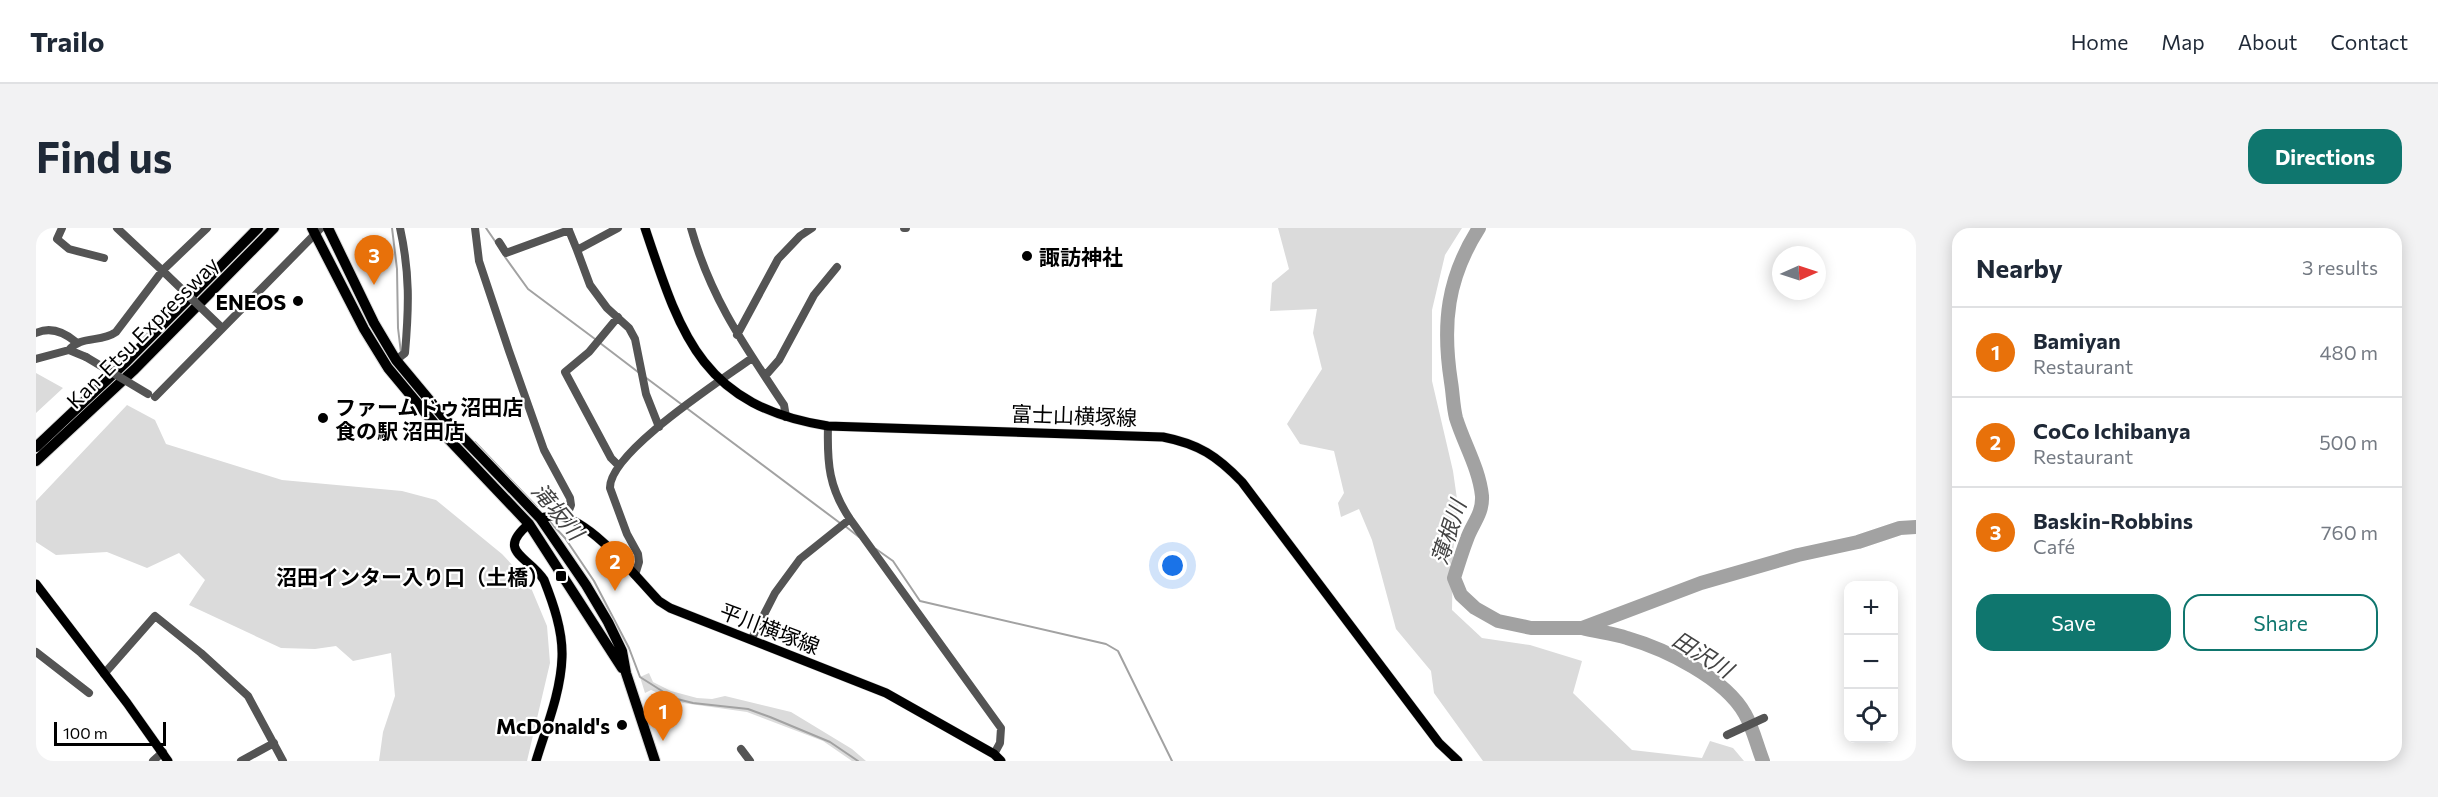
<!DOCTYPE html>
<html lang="en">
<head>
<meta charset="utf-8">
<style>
  body { margin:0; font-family:Commissioner,"Noto Sans JP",sans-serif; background:#f2f2f3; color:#1f2937 }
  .controls { position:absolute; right:18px; bottom:18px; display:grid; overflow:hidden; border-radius:12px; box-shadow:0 3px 15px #0003 }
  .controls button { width:54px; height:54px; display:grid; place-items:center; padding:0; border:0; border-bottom:2px solid #e0e1e3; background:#fff; color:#1f2937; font:30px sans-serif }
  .compass { position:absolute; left:1736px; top:18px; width:54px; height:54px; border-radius:50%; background:#fff; box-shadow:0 3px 15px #0003; rotate:87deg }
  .scale { position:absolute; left:18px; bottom:15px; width:112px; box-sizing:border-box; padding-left:6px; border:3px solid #000; border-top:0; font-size:16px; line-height:21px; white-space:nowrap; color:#000; -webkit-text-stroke:4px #fff; paint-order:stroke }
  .you { position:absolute; left:1137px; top:338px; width:21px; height:21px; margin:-15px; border:4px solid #fff; border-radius:50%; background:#1a73e8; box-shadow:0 0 0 9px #1a73e833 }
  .badge { display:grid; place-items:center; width:39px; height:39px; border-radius:50%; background:#0f766e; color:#fff; font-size:20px; font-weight:700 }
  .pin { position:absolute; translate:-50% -50px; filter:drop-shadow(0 2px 3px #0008) }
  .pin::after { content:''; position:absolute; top:32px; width:21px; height:18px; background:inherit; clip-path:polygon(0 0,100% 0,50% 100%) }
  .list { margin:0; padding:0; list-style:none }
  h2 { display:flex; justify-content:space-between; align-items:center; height:78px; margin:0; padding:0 24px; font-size:26px }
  h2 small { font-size:20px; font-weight:400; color:#747a83 }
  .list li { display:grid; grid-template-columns:39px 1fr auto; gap:18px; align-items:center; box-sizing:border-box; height:90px; padding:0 24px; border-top:2px solid #e0e1e3 }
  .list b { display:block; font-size:22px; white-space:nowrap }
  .list p { margin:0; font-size:20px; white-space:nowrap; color:#747a83 }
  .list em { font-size:20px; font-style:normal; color:#747a83 }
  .actions { display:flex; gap:12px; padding:18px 24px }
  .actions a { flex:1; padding:14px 0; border:2px solid #0f766e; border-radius:18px; text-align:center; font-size:21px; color:#0f766e }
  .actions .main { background:#0f766e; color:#fff }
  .icon { flex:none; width:33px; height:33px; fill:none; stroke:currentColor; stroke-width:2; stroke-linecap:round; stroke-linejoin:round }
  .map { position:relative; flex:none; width:1880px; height:533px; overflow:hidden; border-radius:18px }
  header { display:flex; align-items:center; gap:36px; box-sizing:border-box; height:84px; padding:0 30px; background:#fff; border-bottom:2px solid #e0e1e3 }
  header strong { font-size:28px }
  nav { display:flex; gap:33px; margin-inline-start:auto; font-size:21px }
  .intro { display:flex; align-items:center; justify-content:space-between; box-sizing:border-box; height:144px; padding:0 36px }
  h1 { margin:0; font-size:42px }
  .button { padding:15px 27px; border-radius:18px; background:#0f766e; color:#fff; font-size:21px; font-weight:700 }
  main { display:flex; gap:36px; padding:0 36px }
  aside { flex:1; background:#fff; border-radius:18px; box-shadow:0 3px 15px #0003 }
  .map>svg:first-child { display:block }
  .green { fill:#dbdbdb }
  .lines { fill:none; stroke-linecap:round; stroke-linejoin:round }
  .stream { stroke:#a2a2a2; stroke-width:2 }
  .river { stroke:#a2a2a2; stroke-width:14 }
  .major-casing { stroke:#dbdbdb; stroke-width:10 }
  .highway-casing { stroke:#dbdbdb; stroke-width:12 }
  .minor { stroke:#545454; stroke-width:8 }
  .major { stroke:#000; stroke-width:9 }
  .highway { stroke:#000; stroke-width:10 }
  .minor-bridge { stroke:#545454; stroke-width:8 }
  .poi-dot { fill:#000; stroke:#fff; stroke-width:2 }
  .labels { text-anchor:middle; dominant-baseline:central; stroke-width:4.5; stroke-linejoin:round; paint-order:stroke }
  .poi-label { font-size:21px; font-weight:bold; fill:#000; stroke:#fff; text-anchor:end }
  .street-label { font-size:21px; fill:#000; stroke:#fff }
  .water-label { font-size:22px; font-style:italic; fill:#434343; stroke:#fff }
</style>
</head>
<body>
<header>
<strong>Trailo</strong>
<nav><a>Home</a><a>Map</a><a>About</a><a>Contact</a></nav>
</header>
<div class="intro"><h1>Find us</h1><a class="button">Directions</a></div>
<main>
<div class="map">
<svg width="1880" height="533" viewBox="0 0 1880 533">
  <rect width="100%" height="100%" fill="#fff"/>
  <path class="green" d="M1242 0H1426L1409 27 1396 82V153L1417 243 1422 278 1417 324 1416 382 1446 410 1494 417 1546 433 1537 465 1596 522 1666 530 1674 513 1697 520 1708 533H1447L1398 465 1395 443 1360 401 1336 312 1323 281 1305 289 1302 275 1308 265 1298 223 1264 216 1251 196 1286 141 1277 105 1281 81 1234 83 1236 55 1253 41Z
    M0 145 27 160 0 185Z
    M91 177 119 192 130 216 246 252 366 263 400 272 466 326 493 355 511 398 514 435 491 533H343L347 504 359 468 355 425 317 433 300 418 279 421 245 420 153 377 169 352 143 325 111 340 71 324 20 327 0 314V273Z
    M613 445 617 454 635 463 661 470 676 471 689 468 755 484 816 521 830 533H816L787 513 711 484 647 475 615 462 609 465 604 449Z"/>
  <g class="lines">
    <path class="stream" d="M356 0 361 41 362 100 365 125
      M450 0 461 16
      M469 29 492 61 559 111
      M564 115 602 144
      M609 149 804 295
      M439 214 501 279
      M513 293 529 310 558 353 593 420 604 449 637 470 657 475 712 481 734 489 794 514 822 533
      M809 298 823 309
      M840 321 857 333 884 373 1070 416 1082 423 1136 533"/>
    <path class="river" d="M1443 0C1411 50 1406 96 1415 154 1417 166 1417 178 1420 190 1428 216 1443 240 1446 268 1447 286 1436 296 1431 311 1426 324 1422 337 1418 350L1425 367 1439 380 1462 393 1495 400H1546L1665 355 1762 327 1822 314 1864 300 1880 299
      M1546 400C1561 404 1577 405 1591 410 1629 421 1689 450 1709 486 1717 500 1721 518 1727 533"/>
    <g class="major-casing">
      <path id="major" d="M609 0C645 108 666 178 792 198L1127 209C1163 216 1181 228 1206 254L1403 515 1422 533
        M504 290C510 289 517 287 523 288 556 293 600 349 623 373L634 380 850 465 958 526 965 533
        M493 296C459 324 493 328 508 352 517 375 527 403 526 429 525 464 510 500 500 533
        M0 356 91 475 132 533"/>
    </g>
    <g class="highway-casing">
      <path id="highway" d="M276 0 328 101 352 140 402 200 493 296 586 440
        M292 0 338 95 360 132 410 192 504 290 550 357 572 394 586 423 590 445 619 533
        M0 219 91 133 222 0
        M0 233 99 141 238 0"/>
    </g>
    <path class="minor" d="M26 0 21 11 33 21 68 30
      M81 0 130 46
      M439 0 443 33 473 123 508 222 534 270 535 277 530 290
      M532 0 541 22
      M582 0 541 22 554 57 571 80 593 100 599 111 610 166 623 199
      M655 0C675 71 708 117 748 177L750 189
      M868 0H870
      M463 14 470 25 533 2
      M582 89 553 124 529 144 575 230 582 237
      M0 105C15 98 28 104 40 114
      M701 107 742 31 764 8 776 0
      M33 122C45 107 65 115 80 104L127 42 171 0
      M0 131 33 122 50 129
      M360 132 369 125C373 79 374 45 364 0
      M729 148 743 132 778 67 801 39
      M119 169 285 0
      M792 198C791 236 793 260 814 291L965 500 964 515 958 526
      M599 347 603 334 602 326 591 306 574 260C573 224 686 152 716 130
      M715 412 739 365 764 331 814 291
      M0 424 53 465
      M68 446 119 388 165 425 212 468 247 533
      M1691 507 1728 490
      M705 521 714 533
      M117 533 127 524
      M205 533 238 515"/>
    <use href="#major" class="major"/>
    <use href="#highway" class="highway"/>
    <path class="minor-bridge" d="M131 47 184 98
      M50 129 112 166"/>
  </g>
  <g class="poi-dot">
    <circle cx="991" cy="28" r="6"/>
    <circle cx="262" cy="73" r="6"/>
    <circle cx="287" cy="190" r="6"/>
    <rect x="519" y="342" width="12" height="12" rx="3"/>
    <circle cx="586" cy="497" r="6"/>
  </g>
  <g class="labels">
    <g class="poi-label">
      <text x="1003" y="28" text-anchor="start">諏訪神社</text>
      <text x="250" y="73">ENEOS</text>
      <text x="299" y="178" text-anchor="start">ファームドゥ沼田店<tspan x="299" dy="24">食の駅 沼田店</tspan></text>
      <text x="513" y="348">沼田インター入り口（土橋）</text>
      <text x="574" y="497">McDonald's</text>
    </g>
    <g class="street-label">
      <text transform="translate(106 104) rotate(-45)">Kan-Etsu Expressway</text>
      <text transform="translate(1038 187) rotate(2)">富士山横塚線</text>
      <text transform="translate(734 400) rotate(21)">平川横塚線</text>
    </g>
    <g class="water-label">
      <text transform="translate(522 283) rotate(50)">滝坂川</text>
      <text transform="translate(1412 304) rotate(-72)">薄根川</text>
      <text transform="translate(1667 426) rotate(32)">田沢川</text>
    </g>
  </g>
</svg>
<div class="controls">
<button>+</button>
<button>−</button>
<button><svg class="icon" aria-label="locate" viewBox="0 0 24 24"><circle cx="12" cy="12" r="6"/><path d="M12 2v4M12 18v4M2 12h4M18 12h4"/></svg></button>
</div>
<svg class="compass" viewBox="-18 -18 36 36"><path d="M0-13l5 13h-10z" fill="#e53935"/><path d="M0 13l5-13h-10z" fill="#747a83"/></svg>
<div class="scale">100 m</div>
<div class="you"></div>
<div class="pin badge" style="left:627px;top:513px;background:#e8710a">1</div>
<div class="pin badge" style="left:579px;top:363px;background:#e8710a">2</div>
<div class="pin badge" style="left:338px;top:57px;background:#e8710a">3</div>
</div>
<aside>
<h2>Nearby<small>3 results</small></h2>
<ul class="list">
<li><span class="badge" style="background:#e8710a">1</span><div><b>Bamiyan</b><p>Restaurant</p></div><em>480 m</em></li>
<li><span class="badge" style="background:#e8710a">2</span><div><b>CoCo Ichibanya</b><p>Restaurant</p></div><em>500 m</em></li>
<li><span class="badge" style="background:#e8710a">3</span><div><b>Baskin-Robbins</b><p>Café</p></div><em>760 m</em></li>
</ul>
<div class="actions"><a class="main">Save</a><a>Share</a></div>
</aside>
</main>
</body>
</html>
